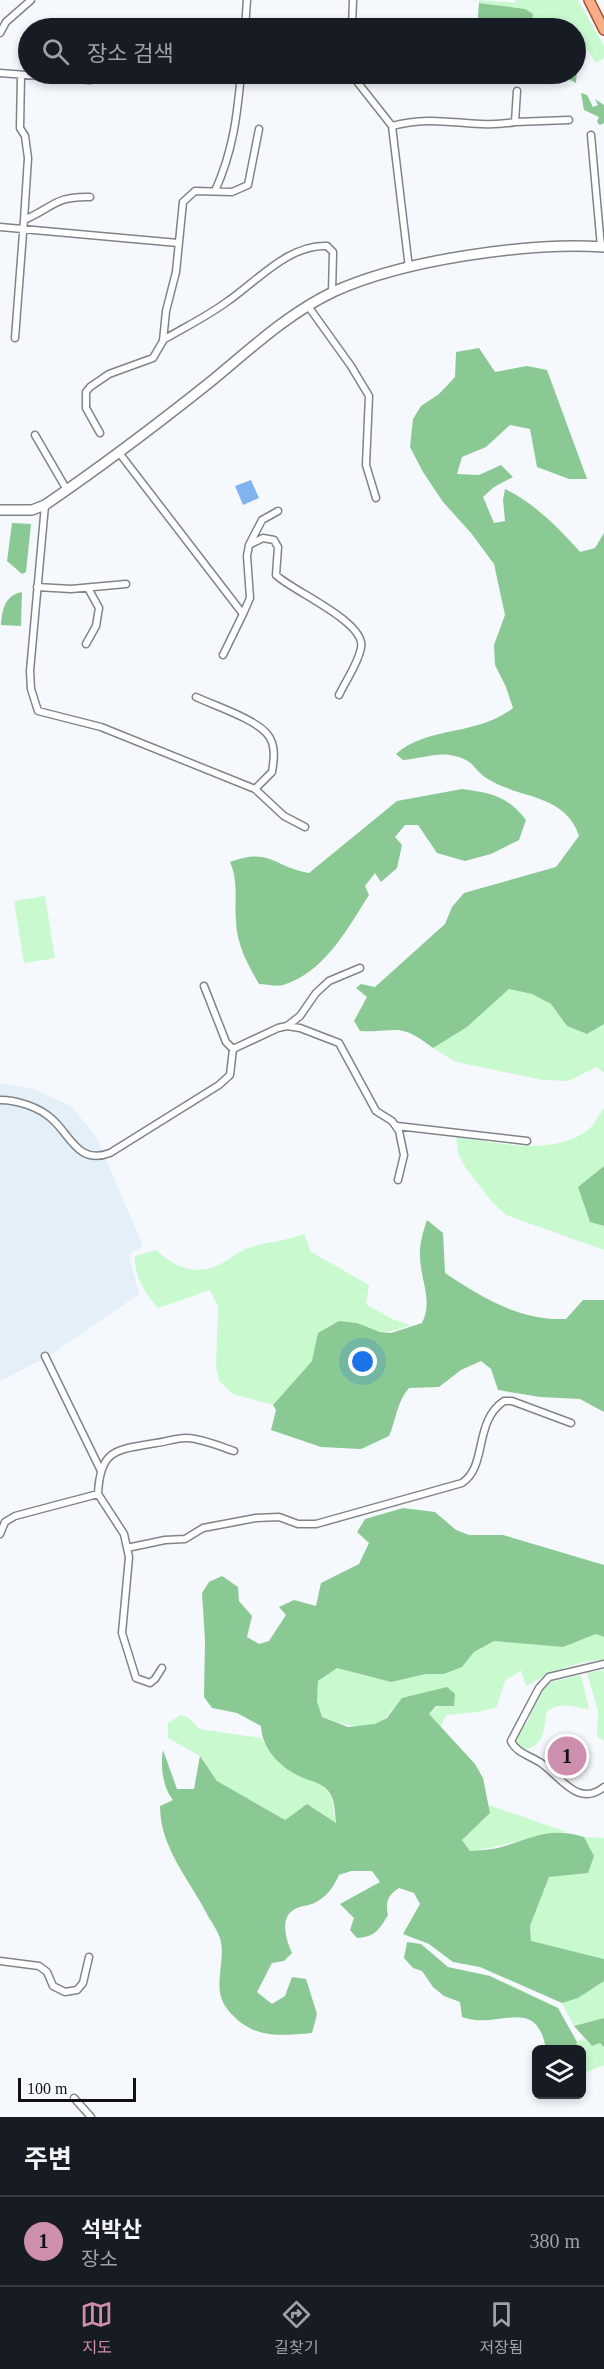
<!DOCTYPE html>
<html lang="ko">
<head>
<meta charset="utf-8">
<style>
  body { margin:0; font-family:"Times New Roman","Noto Sans KR",serif; background:#20242c; color:#f1f3f6 }
  .controls { position:absolute; right:18px; bottom:18px; display:grid; overflow:hidden; border-radius:9px; box-shadow:0 3px 9px #0003 }
  .controls button { width:54px; height:54px; display:grid; place-items:center; padding:0; border:0; border-bottom:2px solid #363941; background:#171b24; color:#f1f3f6; font:30px sans-serif }
  .scale { position:absolute; left:18px; bottom:15px; width:118px; box-sizing:border-box; padding-left:6px; border:3px solid #101113; border-top:0; font-size:16px; line-height:21px; white-space:nowrap; color:#101113; -webkit-text-stroke:4px #f5f9fd; paint-order:stroke }
  .you { position:absolute; left:363px; top:1362px; width:21px; height:21px; margin:-15px; border:4px solid #fff; border-radius:50%; background:#1a73e8; box-shadow:0 0 0 9px #1a73e833 }
  .badge { display:grid; place-items:center; width:39px; height:39px; border-radius:50%; background:#ce8ead; color:#111; font-size:20px; font-weight:700 }
  .pin { position:absolute; translate:-50% -50%; border:3px solid #fff; box-shadow:0 2px 6px #0006 }
  .list { margin:0; padding:0; list-style:none }
  h2 { display:flex; justify-content:space-between; align-items:center; height:78px; margin:0; padding:0 24px; font-size:26px }
  h2 small { font-size:20px; font-weight:400; color:#9ea1a6 }
  .list li { display:grid; grid-template-columns:39px 1fr auto; gap:18px; align-items:center; box-sizing:border-box; height:90px; padding:0 24px; border-top:2px solid #363941 }
  .list b { display:block; font-size:22px; white-space:nowrap }
  .list p { margin:0; font-size:20px; white-space:nowrap; color:#9ea1a6 }
  .list em { font-size:20px; font-style:normal; color:#9ea1a6 }
  .icon { flex:none; width:33px; height:33px; fill:none; stroke:currentColor; stroke-width:2; stroke-linecap:round; stroke-linejoin:round }
  .map { position:relative; flex:none; width:604px; height:2117px; overflow:hidden }
  .search { position:absolute; background:#171b24; box-shadow:0 3px 9px #0003; left:18px; right:18px; top:18px; height:66px; display:flex; align-items:center; gap:15px; box-sizing:border-box; padding:0 21px; border-radius:33px; color:#9ea1a6; font-size:22px }
  .sheet { height:168px; background:#171b24 }
  nav { display:flex; justify-content:space-around; align-items:center; box-sizing:border-box; height:84px; border-top:2px solid #363941; background:#171b24; font-size:16px; color:#9ea1a6 }
  nav a { display:grid; justify-items:center; gap:3px }
  nav .on { color:#ce8ead }
  .map>svg:first-child { display:block }
  .built { fill:#e4f0f9 }
  .green { fill:#c9f9cf }
  .forest { fill:#8ac993 }
  .water { fill:#81b3ee }
  .lines { fill:none; stroke-linecap:round; stroke-linejoin:round }
  .street-casing { stroke:#808488; stroke-width:9 }
  .secondary-casing { stroke:#808488; stroke-width:12 }
  .primary-casing { stroke:#a5532c; stroke-width:12 }
  .street { stroke:#fff; stroke-width:6 }
  .secondary { stroke:#fff; stroke-width:9 }
  .primary { stroke:#f9ad88; stroke-width:9 }
</style>
</head>
<body>
<div class="map">
<svg width="604" height="2117" viewBox="0 0 604 2117">
  <rect width="100%" height="100%" fill="#f5f9fd"/>
  <path class="built" d="M0 1083 31 1088 71 1106 96 1136 143 1246 129 1255 139 1294 49 1356 0 1381Z"/>
  <path class="green" d="M479 0 515 3 516 0H578L604 46V58L596 63 583 43H576V28H547L540 22 534 28H525L526 21 532 19 525 9 479 3Z
    M45 896 55 958 24 963 14 901Z
    M509 989 532 994 551 1004 567 1026 587 1034 604 1024V1073L597 1067 568 1081 543 1080 456 1062 433 1048 467 1027Z
    M604 1108V1166L578 1187 590 1222 604 1226V1250L506 1215 492 1202 465 1167 458 1153 456 1137C497 1142 546 1156 584 1133 592 1129 598 1116 604 1108Z
    M304 1234 311 1252 369 1285 366 1304 392 1319 410 1325C385 1335 381 1333 357 1323L312 1361 273 1405 233 1394 219 1381 216 1367 218 1307 210 1290 158 1308C145 1293 134 1277 135 1256L156 1250C176 1268 197 1277 222 1263 230 1259 238 1252 246 1249 265 1241 285 1242 304 1234Z
    M596 1634 604 1637V1660C575 1661 550 1672 526 1686L521 1670 505 1681 497 1707 479 1712 446 1715 441 1727 429 1714 455 1694 391 1710C378 1736 343 1725 322 1717L317 1701 318 1681 337 1668 391 1682 426 1674H444L462 1667 474 1652 494 1641 563 1647Z
    M604 1670V1741L597 1736 598 1711 587 1673Z
    M581 1675 589 1709C572 1707 561 1701 547 1711 543 1730 546 1743 525 1750L518 1747 515 1736 528 1721 541 1689 550 1682Z
    M181 1715 189 1718 199 1729 261 1738 272 1756 299 1776 320 1783 331 1796 336 1825 307 1804 285 1820 217 1781 200 1756 168 1738V1723Z
    M488 1805 567 1832C533 1833 504 1848 470 1851L462 1840 490 1813Z
    M584 1837 604 1838V1959L531 1942 530 1926 549 1877 594 1856Z
    M604 1981V2018L574 2026 562 2003 578 1998Z
    M584 2039 592 2046 600 2043 604 2047V2065L582 2074V2050H575L577 2042Z"/>
  <path class="forest" d="M479 3 525 9 533 14 532 19 526 21 525 28H477Z
    M576 57 581 64 577 69 576 83 559 74 549 84 473 79V74H576Z
    M581 93 587 95 593 107 598 105 595 99 604 105V123L600 125 597 122 599 117 584 110Z
    M479 348 495 372 527 366 547 370 587 479H569L537 467 530 429 510 425 486 447 462 457 457 474 479 475 501 465 513 477 494 487 483 497 494 523 505 521 503 500 505 489C535 504 558 527 580 552L595 548 604 533V1024L587 1034 567 1026 551 1004 532 994 509 989 467 1027 433 1048C398 1021 398 1033 360 1031L354 1021 367 997 356 988 361 984 375 987 445 924 452 907 464 893 556 867 579 836C566 794 520 799 488 779 471 769 477 760 450 755 436 753 418 759 403 760L396 754C427 726 478 736 513 708L506 687 495 665 494 645 505 615 494 564 471 533 443 502 423 472 410 447 413 419 421 406 439 394 455 377 456 352Z
    M12 523 31 524 26 572 22 574 7 561Z
    M22 592 21 626 1 625C2 610 5 595 22 592Z
    M462 789C491 793 508 796 526 820L519 840 491 854 465 861 437 853 418 825H405L395 837 402 845 397 868 381 882 375 873 365 886 369 895C348 928 324 973 283 985 276 987 266 984 259 984 248 965 237 945 236 922 234 900 239 883 230 862 271 847 273 867 309 873L397 801Z
    M604 1166V1226L590 1222 578 1187Z
    M427 1220 443 1233 445 1273C482 1298 521 1321 566 1319L583 1300H604V1412L580 1399 540 1397 498 1390 491 1369 481 1361 461 1370 439 1387 409 1388C397 1401 396 1420 389 1436L361 1449 321 1447 271 1430 276 1410 273 1405 312 1361 318 1333 339 1321 357 1323 380 1332 391 1333 422 1323C433 1301 421 1281 420 1258 419 1245 423 1232 427 1220Z
    M403 1508 435 1512 456 1530 469 1535H503L604 1565V1637L596 1634 563 1647 494 1641 474 1652 462 1667 444 1674H426L391 1682 337 1668 318 1681 317 1701 322 1717 348 1727 375 1724 387 1718 402 1698 447 1687 455 1694 454 1706H436L429 1714 475 1764 483 1778 490 1813 462 1840 470 1851C479 1850 489 1850 498 1848 531 1839 548 1826 584 1837L594 1856 588 1873 549 1877 530 1926 531 1941 604 1959V1981L578 1998 562 2003 480 1967 453 1962 429 1944 403 1934 420 1904 414 1893 399 1888C388 1895 385 1902 388 1915 379 1930 375 1937 357 1938L350 1930 354 1918 340 1904 380 1882 372 1871H351L339 1875C334 1886 328 1895 318 1901 311 1906 302 1905 295 1909 279 1917 286 1940 292 1953L284 1961 272 1963 257 1992 272 2004 285 1996 292 1977 306 1979 317 2014 312 2033C277 2036 252 2039 228 2010 210 1988 227 1963 220 1938 218 1932 213 1924 209 1918 191 1881 160 1849 160 1806L173 1800C163 1788 160 1766 163 1750L177 1789H194L200 1756 217 1781 285 1820 307 1804 336 1823C335 1815 335 1803 331 1795 324 1782 311 1782 299 1776 279 1766 262 1749 261 1726L237 1713 212 1708 204 1697 205 1640 202 1593 209 1582 222 1576 238 1587 239 1601 252 1616 247 1637 259 1644 269 1641 286 1615 279 1607 294 1600 316 1606 321 1583 359 1564 369 1543 357 1532 365 1519Z
    M407 1942 421 1944 448 1967 490 1976 558 2008 577 2042 575 2049H546C536 1993 497 2031 462 2017L460 2002 444 1996 433 1987 422 1971 413 1968 404 1958Z
    M604 2018V2047L600 2043 592 2046 574 2026Z"/>
  <path class="water" d="M251 480 259 498 243 505 235 486Z"/>
  <g class="lines">
    <g class="street-casing">
      <path id="street" d="M245 28 247 0
        M352 28 353 0
        M0 33 6 22 31 0
        M0 73 90 80
        M351 74 392 126 409 268
        M21 75 20 128 25 136 28 158 24 220
        M515 122 569 120
        M392 126C439 113 471 130 515 122L517 91
        M591 135 601 247
        M215 191C233 151 237 117 241 74
        M0 227 178 243
        M308 306 351 366 369 396 366 465 376 498
        M15 338 24 220C54 207 55 196 90 197
        M163 340C185 327 208 316 228 301 257 281 289 244 327 246L333 252 332 293
        M100 433 86 408V392L90 387 109 374 153 358 163 341 166 311 176 272 183 202 195 191 232 192 248 185 259 129
        M35 435 67 490
        M120 454 243 614 223 655
        M45 505 30 671 31 689 38 711 101 727 255 789 272 772C274 760 276 745 268 735 256 719 215 706 196 697
        M249 545 263 538 274 540 278 547 276 575C292 591 367 622 361 648 358 664 346 680 339 695
        M37 587 71 589 126 584
        M243 614 250 598 247 556 249 545 262 520 278 511
        M86 644 96 626 99 608 88 588
        M255 789 284 816 305 827
        M204 986 226 1042 233 1049
        M287 1026 300 1016 316 993 329 981 360 968
        M0 1100C17 1100 39 1107 52 1119 71 1136 78 1165 110 1153L219 1085 230 1075 233 1049 278 1028 287 1026 300 1028 339 1043 376 1111 392 1121 399 1131 404 1155 398 1180
        M397 1126 527 1141
        M45 1356 101 1471
        M98 1494C100 1448 117 1450 156 1443 167 1442 177 1437 188 1438 203 1439 219 1446 234 1451
        M0 1534 5 1522 15 1516 98 1494 124 1534 129 1557 122 1633 136 1678 150 1683 155 1679 162 1668
        M127 1548 165 1540 185 1539 203 1528 256 1518 279 1517 298 1524H316L462 1483C488 1466 473 1422 504 1401H512L571 1423
        M604 1664 549 1677 539 1688 511 1741C516 1753 531 1756 541 1763 561 1777 578 1808 604 1787
        M0 1961 39 1966 47 1972 53 1986 65 1992 77 1990 83 1983 89 1957
        M74 2098 91 2117"/>
    </g>
    <g class="secondary-casing">
      <path id="secondary" d="M0 510H32L45 505C102 466 155 426 209 383 248 351 287 314 333 292 403 260 527 242 604 247"/>
    </g>
    <g class="primary-casing">
      <path id="primary" d="M589 0 604 30"/>
    </g>
    <use href="#street" class="street"/>
    <use href="#secondary" class="secondary"/>
    <use href="#primary" class="primary"/>
  </g>
</svg>
<div class="controls">
<button><svg class="icon" aria-label="layers" viewBox="0 0 24 24"><path d="M12 4l9 5-9 5-9-5zM3 14l9 5 9-5"/></svg></button>
</div>
<div class="scale">100 m</div>
<div class="you"></div>
<div class="pin badge" style="left:567px;top:1756px">1</div>
<div class="search"><svg class="icon" aria-label="search" viewBox="0 0 24 24"><circle cx="10" cy="10" r="6"/><path d="M15 15l6 6"/></svg>장소 검색</div>
</div>
<section class="sheet">
<h2>주변<small></small></h2>
<ul class="list">
<li><span class="badge">1</span><div><b>석박산</b><p>장소</p></div><em>380 m</em></li>
</ul>
</section>
<nav>
<a class="on"><svg class="icon" aria-label="map" viewBox="0 0 24 24"><path d="M3 6l6-2 6 2 6-2v14l-6 2-6-2-6 2zM9 4v14M15 6v14"/></svg>지도</a>
<a><svg class="icon" aria-label="directions" viewBox="0 0 24 24"><path d="M12 3l9 9-9 9-9-9zM9 14v-3h6M13 9l2 2-2 2"/></svg>길찾기</a>
<a><svg class="icon" aria-label="saved" viewBox="0 0 24 24"><path d="M7 4h10v16l-5-4-5 4z"/></svg>저장됨</a>
</nav>
</body>
</html>
